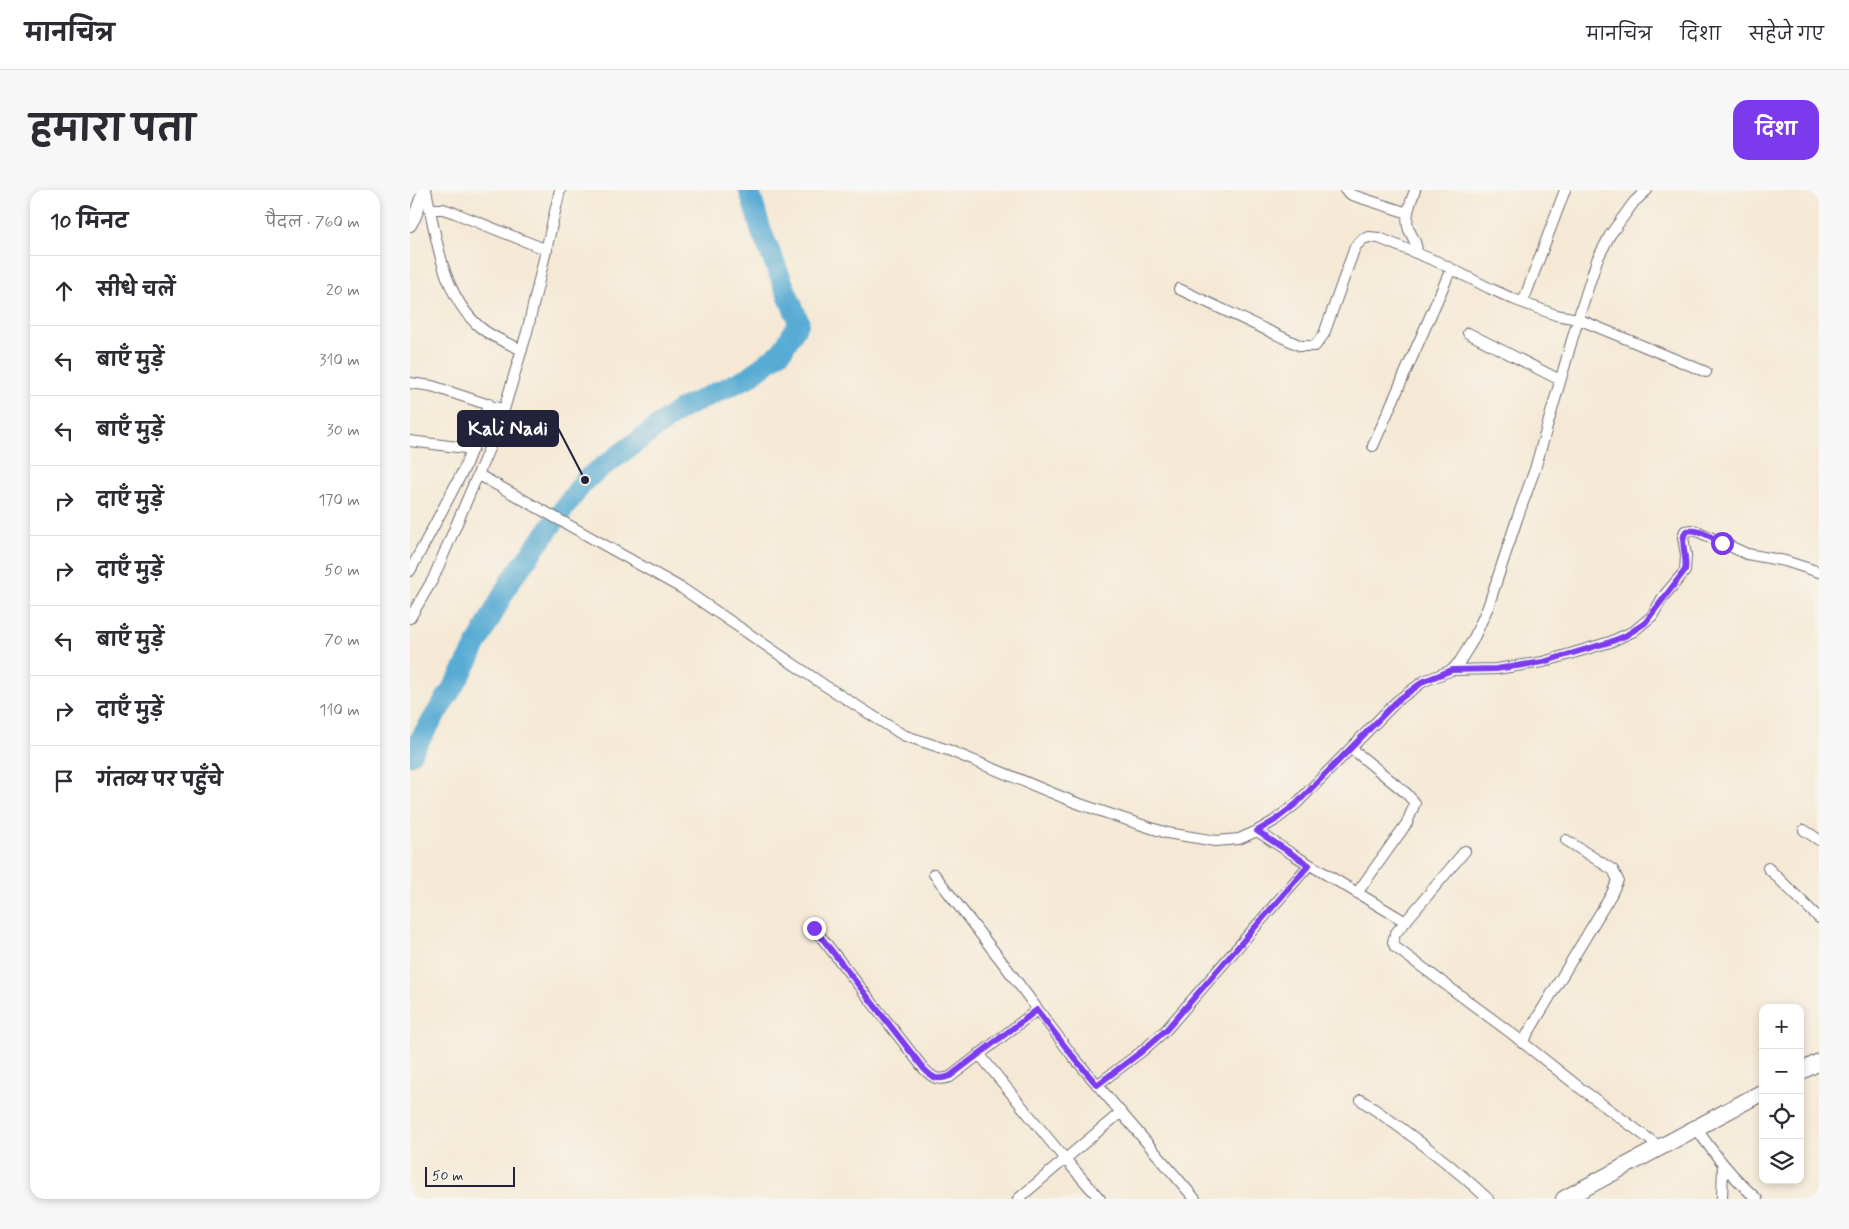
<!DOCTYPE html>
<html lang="hi">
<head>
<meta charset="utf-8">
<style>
  body { margin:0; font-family:Mynerve,"Playpen Sans Deva",sans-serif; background:#f7f7f7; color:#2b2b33 }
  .controls { position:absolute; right:15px; bottom:15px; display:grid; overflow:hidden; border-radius:10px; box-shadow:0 2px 8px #0003 }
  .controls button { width:45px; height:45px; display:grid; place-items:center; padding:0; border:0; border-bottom:1px solid #e1e1e2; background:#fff; color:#2b2b33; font:25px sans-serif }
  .scale { position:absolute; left:15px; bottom:12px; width:90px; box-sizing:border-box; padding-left:5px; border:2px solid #22223b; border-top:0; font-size:14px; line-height:18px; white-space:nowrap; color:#22223b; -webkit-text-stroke:4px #f7f3e8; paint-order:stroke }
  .stop { position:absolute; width:15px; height:15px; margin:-11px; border:4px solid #7c3aed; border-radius:50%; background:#fff }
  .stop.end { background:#7c3aed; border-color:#fff; box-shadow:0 1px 5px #0008 }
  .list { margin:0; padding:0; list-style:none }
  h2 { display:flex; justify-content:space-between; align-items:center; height:65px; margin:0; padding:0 20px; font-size:21px }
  h2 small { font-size:16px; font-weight:400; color:#7c7c81 }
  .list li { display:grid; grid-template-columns:32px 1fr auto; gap:15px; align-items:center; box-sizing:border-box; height:70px; padding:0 20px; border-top:1px solid #e1e1e2 }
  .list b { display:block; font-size:19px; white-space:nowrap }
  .list em { font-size:16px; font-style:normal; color:#7c7c81 }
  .icon { flex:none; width:28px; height:28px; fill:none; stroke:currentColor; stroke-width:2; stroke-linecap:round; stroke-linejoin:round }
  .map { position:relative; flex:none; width:1409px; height:1009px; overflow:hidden; border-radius:15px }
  header { display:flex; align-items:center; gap:30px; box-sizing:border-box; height:70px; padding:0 25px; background:#fff; border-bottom:1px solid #e1e1e2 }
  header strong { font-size:24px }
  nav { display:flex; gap:28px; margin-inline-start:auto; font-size:18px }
  .intro { display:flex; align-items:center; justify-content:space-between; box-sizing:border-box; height:120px; padding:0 30px }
  h1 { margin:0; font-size:35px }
  .button { padding:12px 22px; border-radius:15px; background:#7c3aed; color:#fff; font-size:18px; font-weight:700 }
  main { display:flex; gap:30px; padding:0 30px }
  aside { flex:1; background:#fff; border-radius:15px; box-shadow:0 2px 8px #0003 }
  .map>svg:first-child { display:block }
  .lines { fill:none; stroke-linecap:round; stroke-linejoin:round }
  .river { stroke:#59acd4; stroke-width:21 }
  .minor-casing { stroke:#6c6871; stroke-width:12 }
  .tertiary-casing { stroke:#6c6871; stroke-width:14 }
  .primary-casing { stroke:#6c6871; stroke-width:18 }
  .minor { stroke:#fff; stroke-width:10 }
  .tertiary { stroke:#fff; stroke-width:12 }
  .primary { stroke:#fff; stroke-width:16 }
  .route { stroke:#7c3aed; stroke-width:6 }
  .leader { fill:none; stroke:#22223b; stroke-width:2 }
  .callout-dot { fill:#22223b; stroke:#f7f3e8; stroke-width:2 }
  .callout { fill:#22223b; stroke:#22223b; stroke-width:2 }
  .callout-label { font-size:20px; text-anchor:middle; font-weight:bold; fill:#fff }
</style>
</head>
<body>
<header>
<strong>मानचित्र</strong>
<nav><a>मानचित्र</a><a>दिशा</a><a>सहेजे गए</a></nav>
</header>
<div class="intro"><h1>हमारा पता</h1><a class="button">दिशा</a></div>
<main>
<aside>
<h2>10 मिनट<small>पैदल · 760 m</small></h2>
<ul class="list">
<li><svg class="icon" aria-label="ahead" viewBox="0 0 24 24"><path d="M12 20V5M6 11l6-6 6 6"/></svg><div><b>सीधे चलें</b></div><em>20 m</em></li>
<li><svg class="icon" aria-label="left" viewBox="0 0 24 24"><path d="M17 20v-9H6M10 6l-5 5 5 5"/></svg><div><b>बाएँ मुड़ें</b></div><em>310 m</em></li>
<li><svg class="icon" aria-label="left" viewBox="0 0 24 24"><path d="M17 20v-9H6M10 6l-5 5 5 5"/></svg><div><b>बाएँ मुड़ें</b></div><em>30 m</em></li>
<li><svg class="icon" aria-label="right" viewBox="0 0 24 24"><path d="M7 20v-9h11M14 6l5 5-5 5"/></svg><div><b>दाएँ मुड़ें</b></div><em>170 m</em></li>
<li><svg class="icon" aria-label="right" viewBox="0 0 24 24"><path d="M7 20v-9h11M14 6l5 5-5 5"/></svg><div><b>दाएँ मुड़ें</b></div><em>50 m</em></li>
<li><svg class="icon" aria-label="left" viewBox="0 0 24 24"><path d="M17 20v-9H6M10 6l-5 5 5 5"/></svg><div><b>बाएँ मुड़ें</b></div><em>70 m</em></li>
<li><svg class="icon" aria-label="right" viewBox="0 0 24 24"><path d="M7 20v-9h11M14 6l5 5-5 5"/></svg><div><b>दाएँ मुड़ें</b></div><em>110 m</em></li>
<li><svg class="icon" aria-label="arrive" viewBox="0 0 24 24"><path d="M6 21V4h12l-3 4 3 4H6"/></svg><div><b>गंतव्य पर पहुँचे</b></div></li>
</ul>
</aside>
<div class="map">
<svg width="1409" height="1009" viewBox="0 0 1409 1009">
  <rect width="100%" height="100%" fill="#f7f3e8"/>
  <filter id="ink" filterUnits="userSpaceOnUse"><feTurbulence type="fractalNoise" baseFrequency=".02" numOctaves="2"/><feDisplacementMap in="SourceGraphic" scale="10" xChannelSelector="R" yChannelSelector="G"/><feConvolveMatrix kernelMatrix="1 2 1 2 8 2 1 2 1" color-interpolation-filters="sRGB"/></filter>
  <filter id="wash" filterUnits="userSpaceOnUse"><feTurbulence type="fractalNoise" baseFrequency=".0096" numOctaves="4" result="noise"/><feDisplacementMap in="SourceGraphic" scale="20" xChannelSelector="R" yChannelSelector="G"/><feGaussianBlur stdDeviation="1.12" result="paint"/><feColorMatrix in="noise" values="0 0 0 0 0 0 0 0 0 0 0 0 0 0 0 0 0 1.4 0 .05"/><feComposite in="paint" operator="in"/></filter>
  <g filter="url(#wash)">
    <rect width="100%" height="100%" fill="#f5e9d5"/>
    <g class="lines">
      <path class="river" d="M0 565 50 486 99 393 175 290 271 219 339 187 372 161 389 132 352 43 339 0"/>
    </g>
  </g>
  <g filter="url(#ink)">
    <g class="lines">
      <g class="minor-casing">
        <path id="minor" d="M16 0C26 46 32 106 71 138 83 148 98 153 112 160
          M935 0 942 5 998 23
          M1005 0C1001 12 994 27 999 40 1003 48 1007 53 1007 63
          M20 19H33L45 23 137 60
          M769 99 891 156H905L914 144 945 57 953 49 959 47 969 48 1028 72 1079 98 1103 109 1146 125 1168 129 1296 182
          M1113 112 1155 0
          M1058 143 1150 190
          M0 193 22 196 94 220
          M0 251 63 259
          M963 256 1041 79
          M69 285 273 399 414 495 493 545 538 560 664 612 735 636 757 643 806 651 829 649 847 641 864 631 887 613 987 511 1014 491 1042 480 1050 471 1063 450 1078 417 1107 329 1125 279 1168 129 1187 70 1200 45 1224 12 1237 0
          M0 381 54 279 79 214
          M0 428 23 389 90 233 117 142 150 0
          M1042 480 1086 479 1133 472 1200 452 1224 441 1242 426 1253 407 1275 381 1276 365 1273 347 1275 341 1283 340 1289 342 1337 364 1375 371 1409 382
          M941 558 996 603 1005 613 997 633 947 703
          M1394 640 1409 650
          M847 641 882 664 996 732
          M1055 661 985 744 983 752 985 757 1101 843 1170 898 1250 957
          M1358 678 1409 728
          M524 684 596 777 661 864 785 1009
          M404 738 514 879C523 888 527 891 540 887L627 820
          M1112 853 1201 705 1208 690 1203 680 1156 650
          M569 864 655 969 690 1009
          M687 895 731 862 756 840 899 675
          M951 910C995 940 1039 972 1078 1009
          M1286 938C1304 964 1323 988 1347 1009
          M608 1009 711 922
          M1312 1009 1313 974"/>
      </g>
      <g class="tertiary-casing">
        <path id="tertiary" d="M0 35 5 26 14 0"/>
      </g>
      <g class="primary-casing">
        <path id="primary" d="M1390 882 1409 872
          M1154 1009 1353 902"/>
      </g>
      <use href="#minor" class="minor"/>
      <use href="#tertiary" class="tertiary"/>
      <use href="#primary" class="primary"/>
    </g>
  </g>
  <g class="lines" filter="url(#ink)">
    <path class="route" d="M404 738 514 879C523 888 527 891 540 886L627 820 661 864 687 895 731 862 756 840 899 675 847 641 864 631 887 613 987 511 1014 491 1042 480 1086 479 1133 472 1200 452 1215 446 1235 433 1275 380C1278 368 1269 351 1276 341 1288 338 1301 347 1312 353"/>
  </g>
  <path class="leader" d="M175 290L148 238"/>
  <circle class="callout-dot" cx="175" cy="290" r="5"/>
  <rect class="callout" x="48" y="221" width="100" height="35" rx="5"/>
  <g class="callout-label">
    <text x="98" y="245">Kali Nadi</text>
  </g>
</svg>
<div class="controls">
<button>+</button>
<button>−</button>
<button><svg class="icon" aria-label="locate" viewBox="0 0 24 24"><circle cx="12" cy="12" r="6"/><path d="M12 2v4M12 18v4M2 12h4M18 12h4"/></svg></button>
<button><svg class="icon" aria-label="layers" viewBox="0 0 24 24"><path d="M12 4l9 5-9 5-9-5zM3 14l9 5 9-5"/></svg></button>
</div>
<div class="scale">50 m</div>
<div class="stop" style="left:1312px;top:353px"></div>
<div class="stop end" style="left:404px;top:738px"></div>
</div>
</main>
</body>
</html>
